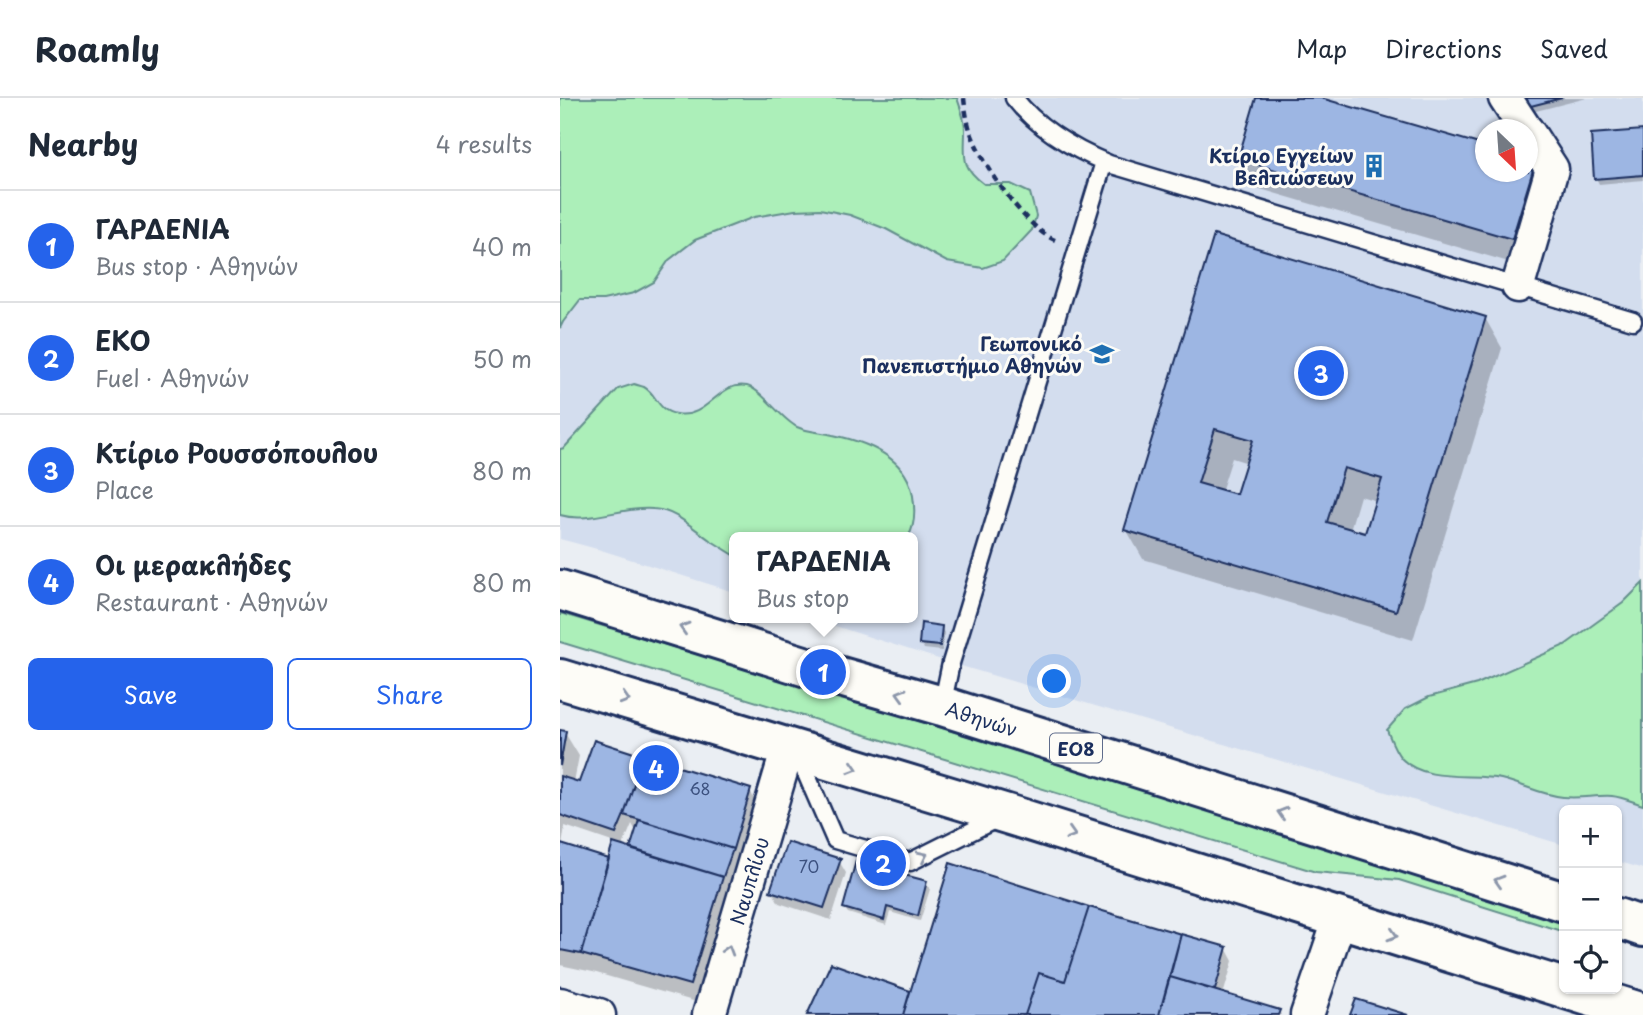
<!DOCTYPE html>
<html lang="en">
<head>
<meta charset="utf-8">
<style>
  body { margin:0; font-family:"Playpen Sans",sans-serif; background:#f6f6f7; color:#1f2937 }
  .controls { position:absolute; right:21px; bottom:21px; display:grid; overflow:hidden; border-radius:10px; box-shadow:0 2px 5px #0004 }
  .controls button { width:63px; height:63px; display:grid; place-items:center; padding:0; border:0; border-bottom:2px solid #e0e1e3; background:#fff; color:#1f2937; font:35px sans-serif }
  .compass { position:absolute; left:915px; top:21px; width:63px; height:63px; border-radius:50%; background:#fff; box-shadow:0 2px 5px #0004; rotate:155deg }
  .you { position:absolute; left:495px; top:584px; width:24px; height:24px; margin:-18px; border:5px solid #fff; border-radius:50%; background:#1a73e8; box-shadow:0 0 0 10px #1a73e833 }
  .badge { display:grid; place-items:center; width:46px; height:46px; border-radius:50%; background:#2563eb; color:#fff; font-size:23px; font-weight:700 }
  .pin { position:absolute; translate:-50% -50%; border:4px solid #fff; box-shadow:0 2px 7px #0006 }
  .popup { position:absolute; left:169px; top:434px; width:189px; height:91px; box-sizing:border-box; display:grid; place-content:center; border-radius:10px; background:#fff; filter:drop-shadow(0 2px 5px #0005); font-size:23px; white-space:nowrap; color:#747a83 }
  .popup b { font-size:26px; color:#1f2937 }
  .popup::after { content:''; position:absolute; left:50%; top:100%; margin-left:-14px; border:14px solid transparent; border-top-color:#fff }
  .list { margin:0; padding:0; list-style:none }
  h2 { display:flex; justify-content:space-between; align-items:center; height:91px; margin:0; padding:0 28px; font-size:30px }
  h2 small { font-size:23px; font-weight:400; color:#747a83 }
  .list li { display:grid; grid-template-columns:46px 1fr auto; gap:21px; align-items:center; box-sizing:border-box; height:112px; padding:0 28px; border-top:2px solid #e0e1e3 }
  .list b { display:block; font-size:26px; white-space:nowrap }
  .list p { margin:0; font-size:23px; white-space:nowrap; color:#747a83 }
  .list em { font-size:23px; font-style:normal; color:#747a83 }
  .actions { display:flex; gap:14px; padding:21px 28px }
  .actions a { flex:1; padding:16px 0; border:2px solid #2563eb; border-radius:10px; text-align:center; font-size:24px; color:#2563eb }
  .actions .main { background:#2563eb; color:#fff }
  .icon { flex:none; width:38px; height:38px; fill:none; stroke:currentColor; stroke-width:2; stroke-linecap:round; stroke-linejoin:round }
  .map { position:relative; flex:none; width:1083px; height:917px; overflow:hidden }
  header { display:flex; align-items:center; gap:42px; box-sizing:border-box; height:98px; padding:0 35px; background:#fff; border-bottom:2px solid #e0e1e3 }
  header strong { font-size:33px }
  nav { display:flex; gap:38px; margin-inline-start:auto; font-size:24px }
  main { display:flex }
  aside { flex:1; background:#fff }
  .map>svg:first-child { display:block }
  .built { fill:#d3ddee; fill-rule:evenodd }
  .green { fill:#acefb9; stroke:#648f8c; stroke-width:2 }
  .shadow { fill:#0003; fill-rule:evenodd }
  .building { fill:#9db6e3; stroke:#1b2f5e; stroke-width:2; fill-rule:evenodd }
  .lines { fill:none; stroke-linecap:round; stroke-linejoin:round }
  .lane-casing { stroke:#1b2f5e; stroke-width:21 }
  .street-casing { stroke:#1b2f5e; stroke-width:37 }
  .highway-casing { stroke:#1b2f5e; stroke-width:44 }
  .path { stroke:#1b2f5e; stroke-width:4.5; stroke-dasharray:7 5; stroke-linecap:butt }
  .lane { stroke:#fdfcf7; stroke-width:16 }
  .street { stroke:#fdfcf7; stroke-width:32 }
  .highway { stroke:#fdfcf7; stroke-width:38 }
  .oneway { stroke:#8c96aa }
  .labels { text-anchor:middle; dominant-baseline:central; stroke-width:6; stroke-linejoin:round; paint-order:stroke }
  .number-label { font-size:16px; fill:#3c517f }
  .shield { fill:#fdfcf7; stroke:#5f6c8c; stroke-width:2 }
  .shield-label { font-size:18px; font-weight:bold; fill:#1b2f5e }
  .poi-label { font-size:19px; font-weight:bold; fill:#1b2f5e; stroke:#fdfcf7; text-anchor:end }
  .street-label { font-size:19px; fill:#1b2f5e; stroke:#fdfcf7 }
</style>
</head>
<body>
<header>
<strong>Roamly</strong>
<nav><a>Map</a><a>Directions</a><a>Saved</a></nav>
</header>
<main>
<aside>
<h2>Nearby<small>4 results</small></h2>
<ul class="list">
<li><span class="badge">1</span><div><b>ΓΑΡΔΕΝΙΑ</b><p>Bus stop · Αθηνών</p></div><em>40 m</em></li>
<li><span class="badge">2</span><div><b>EKO</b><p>Fuel · Αθηνών</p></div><em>50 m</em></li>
<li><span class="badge">3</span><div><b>Κτίριο Ρουσσόπουλου</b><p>Place</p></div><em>80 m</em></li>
<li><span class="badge">4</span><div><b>Οι μερακλήδες</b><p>Restaurant · Αθηνών</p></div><em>80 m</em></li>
</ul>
<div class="actions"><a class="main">Save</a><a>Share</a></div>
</aside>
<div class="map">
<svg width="1083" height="917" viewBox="0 0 1083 917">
  <rect width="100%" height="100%" fill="#eaeef3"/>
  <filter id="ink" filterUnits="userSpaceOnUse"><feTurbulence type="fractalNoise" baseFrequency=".0143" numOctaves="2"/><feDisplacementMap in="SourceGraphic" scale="14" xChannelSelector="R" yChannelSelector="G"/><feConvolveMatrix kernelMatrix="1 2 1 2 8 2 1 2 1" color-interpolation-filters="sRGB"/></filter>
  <g filter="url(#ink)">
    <path class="built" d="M0 0H1083V771L1057 763V712H1004V747L391 565 250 520H352V439H174V494L41 452 0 441ZM926 32H968V74H926Z"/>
    <path class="green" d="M0 0H397C401 11 405 21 405 32 405 59 400 68 424 86H451L470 95 476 118 472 132 443 163 423 170 387 164 326 131 290 117 260 111 235 112 194 119 135 142 109 162 94 184 74 195 43 202H20L3 224 0 230Z
      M74 286C77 287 81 288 84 289 97 296 97 313 116 316 148 322 158 282 187 288 201 291 221 321 237 329 248 334 261 334 273 337 307 344 347 359 353 398 355 411 355 428 348 439H174V457C166 452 158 447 150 442 132 430 116 412 93 411 62 408 30 426 0 417V351L4 350 58 291Z
      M1083 485V707C1073 704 1062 699 1052 698 1036 697 1020 701 1003 699 982 697 962 686 941 681 911 675 866 685 842 661 835 654 831 642 827 632L845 611 869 599 917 586 1005 547 1063 505Z
      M0 515 615 700 1004 823V834L839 782 756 774 0 544Z"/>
    <path class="shadow" d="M698 0H755L926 74H968V62L992 94 969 170 697 90 680 61Z
      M963 0H1027L968 15Z
      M1083 34V82L1039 86 1036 80Z
      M655 139 925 220 942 250 853 542 583 461 566 431ZM672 360 688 365 677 398 661 394ZM800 398 817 403 806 437 790 432Z
      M381 529 384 535 382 553 364 551 361 545Z
      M0 634 5 635 19 658 14 684 190 693 200 711 169 793 173 799 140 905 33 874 0 867ZM72 726 77 735 71 753 62 750ZM5 728 55 745 50 763 2 748Z
      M279 763 286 775 271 822 219 805 212 793Z
      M339 765 342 771 340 778 366 785 370 791 360 823 330 814 326 827 288 815 284 810Z
      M528 811 666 850 673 863 663 897 719 913 721 917H249L349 895 351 898Z"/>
    <path class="building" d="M696 0H761L926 48V74H968V60L976 62 952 141 678 61Z
      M961 0H1002L963 10Z
      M1083 32V77L1034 81 1031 36Z
      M654 137 926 219 836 513 564 432ZM655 331 693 342 676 396 638 385ZM784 370 822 381 805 435 767 424Z
      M361 525 382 528 380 548 359 546Z
      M0 632 6 633 0 668Z
      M34 642 83 658 64 717 56 736 0 717V678L19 684Z
      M83 658 191 691 173 751 64 717Z
      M79 722 173 751 163 779 70 751Z
      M227 744 281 761 264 810 210 793Z
      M53 745 163 779 130 887 21 856Z
      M1 746 49 761 21 856 0 852V750Z
      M299 752 340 763 337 775 367 783 358 818 327 809 324 822 283 810Z
      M390 765 529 809 505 883 479 875 465 917H343Z
      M529 809 621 836 599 917H465L479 875 505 883Z
      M621 836 667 849 655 892 610 879Z
      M271 865 350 893 343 917H247Z
      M610 879 720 912 718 917H599Z
      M796 901 848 917H790Z"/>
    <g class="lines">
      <g class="lane-casing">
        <path id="lane" d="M454 0C478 31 513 51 549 66L1073 223
          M382 608 391 565 544 64
          M238 657 275 742 350 764 440 719"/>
      </g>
      <g class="street-casing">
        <g id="street">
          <path d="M945 0 966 32"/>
          <path d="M958 188 992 71 968 34"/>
          <path d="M0 906 39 917"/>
          <path id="s1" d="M149 917 228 650"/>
          <path d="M747 917 780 820"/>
        </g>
      </g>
      <g class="highway-casing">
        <g id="highway">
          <path id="s2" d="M0 492 263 574 382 608 1004 804"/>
          <path d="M0 581 447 716 1004 890"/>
          <path d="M1057 820 1083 829"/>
          <path d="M1006 891 1083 915"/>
        </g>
      </g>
      <path class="path" d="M404 0C405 11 407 22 410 32 420 63 465 130 495 142"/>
      <use href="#lane" class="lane"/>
      <use href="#street" class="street"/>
      <use href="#highway" class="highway"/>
    </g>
    <defs><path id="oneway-chevron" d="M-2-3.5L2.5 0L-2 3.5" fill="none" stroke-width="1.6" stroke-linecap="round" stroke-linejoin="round" transform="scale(1.75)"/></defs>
    <g class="oneway">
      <use href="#oneway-chevron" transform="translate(124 530) rotate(-163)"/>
      <use href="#oneway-chevron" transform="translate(341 596) rotate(-164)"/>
      <use href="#oneway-chevron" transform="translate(65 601) rotate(17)"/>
      <use href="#oneway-chevron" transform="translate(293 670) rotate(17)"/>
      <use href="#oneway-chevron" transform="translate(722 715) rotate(-163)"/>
      <use href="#oneway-chevron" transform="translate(511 736) rotate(17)"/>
      <use href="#oneway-chevron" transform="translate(363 758) rotate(-26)"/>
      <use href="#oneway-chevron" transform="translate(939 783) rotate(-163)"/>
      <use href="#oneway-chevron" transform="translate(833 837) rotate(17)"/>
      <use href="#oneway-chevron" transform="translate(168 852) rotate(-73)"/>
    </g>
  </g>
  <defs>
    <g id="building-bare" transform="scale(1.89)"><path d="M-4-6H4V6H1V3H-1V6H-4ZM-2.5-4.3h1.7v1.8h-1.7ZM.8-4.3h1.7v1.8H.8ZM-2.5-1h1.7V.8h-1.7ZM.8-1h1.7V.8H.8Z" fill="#1f6fb2" stroke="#fdfcf7" stroke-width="2.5" paint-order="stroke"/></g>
    <g id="university-bare" transform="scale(1.89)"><path d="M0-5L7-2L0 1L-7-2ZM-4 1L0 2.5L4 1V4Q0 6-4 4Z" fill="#1f6fb2" stroke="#fdfcf7" stroke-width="2.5" paint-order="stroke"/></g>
  </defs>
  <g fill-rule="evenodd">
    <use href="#building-bare" x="814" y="68"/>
    <use href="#university-bare" x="542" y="256"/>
  </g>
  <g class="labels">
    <g class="number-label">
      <text x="140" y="690">68</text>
      <text x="249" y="768">70</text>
    </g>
    <rect class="shield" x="490" y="635.5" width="52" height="29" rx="5"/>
    <g class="shield-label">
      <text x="516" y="650">ΕΟ8</text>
    </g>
    <g class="poi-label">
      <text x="794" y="57">Κτίριο Εγγείων<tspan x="794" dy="22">Βελτιώσεων</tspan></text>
      <text x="522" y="245">Γεωπονικό<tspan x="522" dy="22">Πανεπιστήμιο Αθηνών</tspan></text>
    </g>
    <g class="street-label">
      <text stroke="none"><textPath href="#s2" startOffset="441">Αθηνών</textPath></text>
      <text stroke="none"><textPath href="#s1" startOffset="140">Ναυπλίου</textPath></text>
    </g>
  </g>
</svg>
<div class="controls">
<button>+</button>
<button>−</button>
<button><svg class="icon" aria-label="locate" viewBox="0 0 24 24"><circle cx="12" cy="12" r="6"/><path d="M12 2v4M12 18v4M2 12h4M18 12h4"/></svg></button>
</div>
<svg class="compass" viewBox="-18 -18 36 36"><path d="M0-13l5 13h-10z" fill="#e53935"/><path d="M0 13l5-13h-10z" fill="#747a83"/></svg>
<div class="you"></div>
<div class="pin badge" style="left:263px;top:574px">1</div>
<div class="popup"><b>ΓΑΡΔΕΝΙΑ</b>Bus stop</div>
<div class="pin badge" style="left:323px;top:765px">2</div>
<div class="pin badge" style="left:761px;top:275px">3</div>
<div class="pin badge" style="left:96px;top:670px">4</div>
</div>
</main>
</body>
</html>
